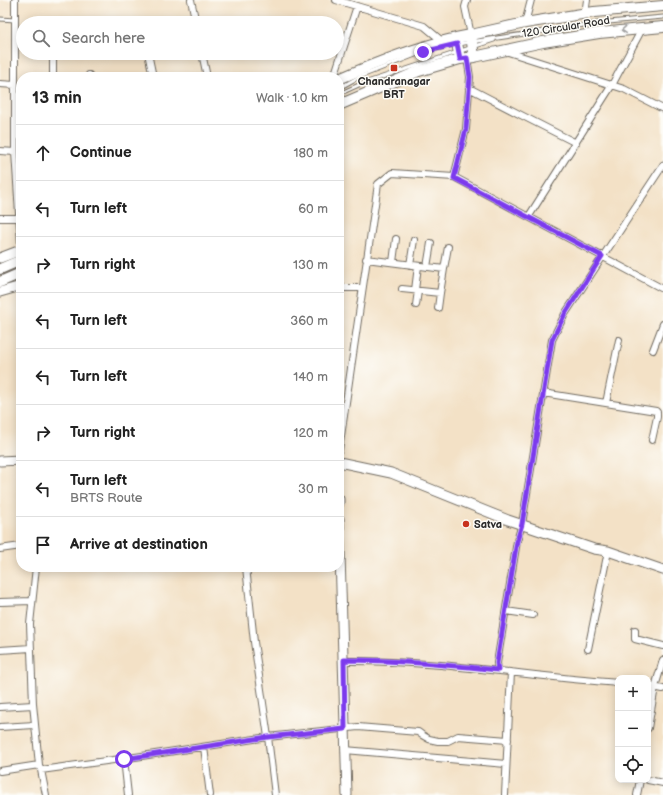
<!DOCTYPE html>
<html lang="en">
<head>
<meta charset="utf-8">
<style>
  body { margin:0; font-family:"Balsamiq Sans",sans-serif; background:#f2f2f2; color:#222 }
  .controls { position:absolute; right:12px; bottom:12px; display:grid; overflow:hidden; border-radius:8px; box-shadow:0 2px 10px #0003 }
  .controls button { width:36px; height:36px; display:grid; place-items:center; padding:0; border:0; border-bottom:1px solid #e0e0e0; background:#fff; color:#222; font:20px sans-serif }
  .stop { position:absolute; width:12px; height:12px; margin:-9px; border:3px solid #7c3aed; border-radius:50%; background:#fff }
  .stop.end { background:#7c3aed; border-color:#fff; box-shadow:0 1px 4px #0008 }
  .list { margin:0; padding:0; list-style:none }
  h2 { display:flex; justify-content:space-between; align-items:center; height:52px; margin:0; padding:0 16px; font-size:17px }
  h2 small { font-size:13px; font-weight:400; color:#767676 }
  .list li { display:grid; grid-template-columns:26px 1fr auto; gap:12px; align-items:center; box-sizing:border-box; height:56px; padding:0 16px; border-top:1px solid #e0e0e0 }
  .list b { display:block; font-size:15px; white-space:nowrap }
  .list p { margin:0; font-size:13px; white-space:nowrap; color:#767676 }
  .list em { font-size:13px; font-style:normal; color:#767676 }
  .icon { flex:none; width:22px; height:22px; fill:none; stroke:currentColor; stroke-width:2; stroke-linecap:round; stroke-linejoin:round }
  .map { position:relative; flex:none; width:663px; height:795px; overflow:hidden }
  .search { position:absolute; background:#fff; box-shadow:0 2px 10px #0003; left:16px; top:16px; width:328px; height:44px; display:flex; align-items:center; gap:10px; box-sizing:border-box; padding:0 14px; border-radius:22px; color:#767676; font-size:15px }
  .panel { position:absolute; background:#fff; box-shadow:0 2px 10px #0003; left:16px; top:72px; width:328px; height:500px; border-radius:16px }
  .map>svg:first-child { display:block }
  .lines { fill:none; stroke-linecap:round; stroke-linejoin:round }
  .lane-casing { stroke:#716b61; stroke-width:5 }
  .street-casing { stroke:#716b61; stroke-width:8 }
  .secondary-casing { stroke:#716b61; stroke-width:11 }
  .primary-casing { stroke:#716b61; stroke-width:12 }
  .lane { stroke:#fff; stroke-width:3 }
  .street { stroke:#fff; stroke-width:6 }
  .secondary { stroke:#fff; stroke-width:9 }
  .primary { stroke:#fff; stroke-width:10 }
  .oneway { stroke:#a0a0a0 }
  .route { stroke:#7c3aed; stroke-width:5 }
  .poi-dot { fill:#c8321e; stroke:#fdfcf7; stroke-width:1.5 }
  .labels { text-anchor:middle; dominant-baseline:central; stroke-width:3; stroke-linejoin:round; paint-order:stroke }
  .street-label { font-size:11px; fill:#2b2b2b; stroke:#fdfcf7 }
  .poi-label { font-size:11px; font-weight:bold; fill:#2b2b2b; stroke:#fdfcf7 }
</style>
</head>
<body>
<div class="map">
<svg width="663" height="795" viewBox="0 0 663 795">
  <rect width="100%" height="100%" fill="#fdfcf7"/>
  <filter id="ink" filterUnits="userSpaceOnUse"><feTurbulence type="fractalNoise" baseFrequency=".025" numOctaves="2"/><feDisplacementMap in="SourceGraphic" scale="8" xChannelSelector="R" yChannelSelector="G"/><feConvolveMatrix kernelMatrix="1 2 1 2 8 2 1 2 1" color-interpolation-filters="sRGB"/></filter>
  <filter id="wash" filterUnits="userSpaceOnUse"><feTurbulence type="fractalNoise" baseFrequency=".012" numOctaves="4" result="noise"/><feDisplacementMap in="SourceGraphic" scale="16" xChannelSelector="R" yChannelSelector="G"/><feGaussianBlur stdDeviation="0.9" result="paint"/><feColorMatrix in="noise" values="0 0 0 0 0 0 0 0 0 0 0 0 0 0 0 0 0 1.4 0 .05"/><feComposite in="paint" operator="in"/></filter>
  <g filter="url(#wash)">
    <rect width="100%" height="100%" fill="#f3e1c6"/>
  </g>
  <g filter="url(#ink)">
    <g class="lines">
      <g class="lane-casing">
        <path id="lane" d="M0 19 15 20
          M339 88 359 77 423 52 457 44 598 23 663 17
          M339 94 361 84 494 40"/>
      </g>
      <g class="street-casing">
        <path id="street" d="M15 0V152L21 244
          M191 0 196 23
          M336 0 424 26 442 41
          M467 0 465 7 471 35
          M585 14 587 0
          M525 23 531 0
          M505 51 624 89 663 109
          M148 53 153 77
          M202 53 207 77
          M89 75V77
          M53 77V53
          M334 77 357 6
          M0 84 15 85
          M469 88 521 115 576 143
          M0 151 15 152
          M454 177 466 129 470 77 467 58
          M529 216 612 85 642 29
          M0 218H19
          M366 259 444 269 440 293 402 289
          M393 262 396 239
          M410 265 414 240
          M427 267 431 243
          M444 269 448 247
          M339 288H362
          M415 290 418 266
          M416 305 418 291
          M438 308 440 293
          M653 350 663 324
          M543 393 656 411 657 412V417L652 440
          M606 403 619 340
          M339 450 378 184 392 173 454 177 663 289
          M0 549 21 546
          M36 567 30 624 33 704 39 765 41 770 46 795
          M246 567 254 642 268 737 275 795
          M0 602 32 601
          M506 611 533 615
          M635 630V639L663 646
          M588 649 608 551
          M0 650 31 648
          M344 661C436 660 526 676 618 683
          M498 670 497 663 517 541 522 524 552 340 565 314 663 165
          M648 686 663 689
          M0 707 33 705
          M0 727 35 725
          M648 728 655 687 663 660
          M204 747 210 795
          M345 750 506 764
          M124 759 128 795
          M41 770 135 757 268 737 358 727 418 732 422 735 429 739 438 741H448L458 736 508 740
          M0 771 39 765
          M648 780 663 783
          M505 795 511 672
          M637 795 640 780"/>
      </g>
      <g class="secondary-casing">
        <path id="secondary" d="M0 258 21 250
          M0 292 21 286
          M0 461 21 460
          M339 462 391 473 508 520 594 549 608 551 663 570
          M339 499V503
          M339 519 347 795"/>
      </g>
      <g class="primary-casing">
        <path id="primary" d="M471 35 525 23 594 12 663 6
          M474 57 471 35 456 38 460 59 474 57 543 42 599 33 663 27
          M339 79C375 63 417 47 456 38
          M339 105 419 71 460 59
          M0 269 21 260
          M0 282 21 273"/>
      </g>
      <use href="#lane" class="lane"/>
      <use href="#street" class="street"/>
      <use href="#secondary" class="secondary"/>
      <use href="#primary" class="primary"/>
    </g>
    <defs><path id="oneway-chevron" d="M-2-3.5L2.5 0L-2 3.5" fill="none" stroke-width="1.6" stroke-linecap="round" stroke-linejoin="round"/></defs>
    <use class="oneway" href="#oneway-chevron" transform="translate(624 30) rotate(175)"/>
  </g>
  <g class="lines" filter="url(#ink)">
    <path class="route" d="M124 759 268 737 345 729 344 660C395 660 447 665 498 670L497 663 517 541 522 524 552 340 565 314 602 256 454 178 466 129 470 77 467 58 460 59 457 44 423 52"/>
  </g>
  <g class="poi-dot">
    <rect x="390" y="64" width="8" height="8" rx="2"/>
    <circle cx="466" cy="524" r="4"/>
  </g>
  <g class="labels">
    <g class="street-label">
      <text transform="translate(566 27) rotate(-9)">120 Circular Road</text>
    </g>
    <g class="poi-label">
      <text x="394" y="81">Chandranagar<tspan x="394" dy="13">BRT</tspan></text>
      <text x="474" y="524" text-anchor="start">Satva</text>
    </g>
  </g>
</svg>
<div class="controls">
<button>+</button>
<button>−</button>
<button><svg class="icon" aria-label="locate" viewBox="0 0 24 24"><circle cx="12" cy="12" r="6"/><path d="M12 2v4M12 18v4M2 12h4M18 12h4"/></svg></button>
</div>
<div class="stop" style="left:124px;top:759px"></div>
<div class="stop end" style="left:423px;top:52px"></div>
<div class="search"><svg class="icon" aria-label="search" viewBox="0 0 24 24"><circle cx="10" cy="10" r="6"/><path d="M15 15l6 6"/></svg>Search here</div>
<section class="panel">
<h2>13 min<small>Walk · 1.0 km</small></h2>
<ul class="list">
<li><svg class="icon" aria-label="ahead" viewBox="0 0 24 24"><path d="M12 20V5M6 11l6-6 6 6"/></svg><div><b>Continue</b></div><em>180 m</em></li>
<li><svg class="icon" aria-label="left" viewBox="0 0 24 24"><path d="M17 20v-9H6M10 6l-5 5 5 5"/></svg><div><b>Turn left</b></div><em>60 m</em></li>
<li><svg class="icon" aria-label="right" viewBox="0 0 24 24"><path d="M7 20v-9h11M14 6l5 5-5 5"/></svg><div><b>Turn right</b></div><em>130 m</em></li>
<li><svg class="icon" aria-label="left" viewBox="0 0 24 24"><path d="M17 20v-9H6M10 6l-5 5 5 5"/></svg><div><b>Turn left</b></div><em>360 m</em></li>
<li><svg class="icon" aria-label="left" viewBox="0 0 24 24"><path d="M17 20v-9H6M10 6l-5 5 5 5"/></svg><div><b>Turn left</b></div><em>140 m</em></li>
<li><svg class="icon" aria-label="right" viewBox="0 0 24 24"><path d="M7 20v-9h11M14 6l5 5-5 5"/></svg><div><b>Turn right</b></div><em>120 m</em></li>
<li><svg class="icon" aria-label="left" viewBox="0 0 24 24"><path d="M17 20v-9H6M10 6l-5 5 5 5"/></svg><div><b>Turn left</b><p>BRTS Route</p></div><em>30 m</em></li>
<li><svg class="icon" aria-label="arrive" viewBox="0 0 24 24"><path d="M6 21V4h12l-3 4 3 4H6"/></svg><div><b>Arrive at destination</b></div></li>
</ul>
</section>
</div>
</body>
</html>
